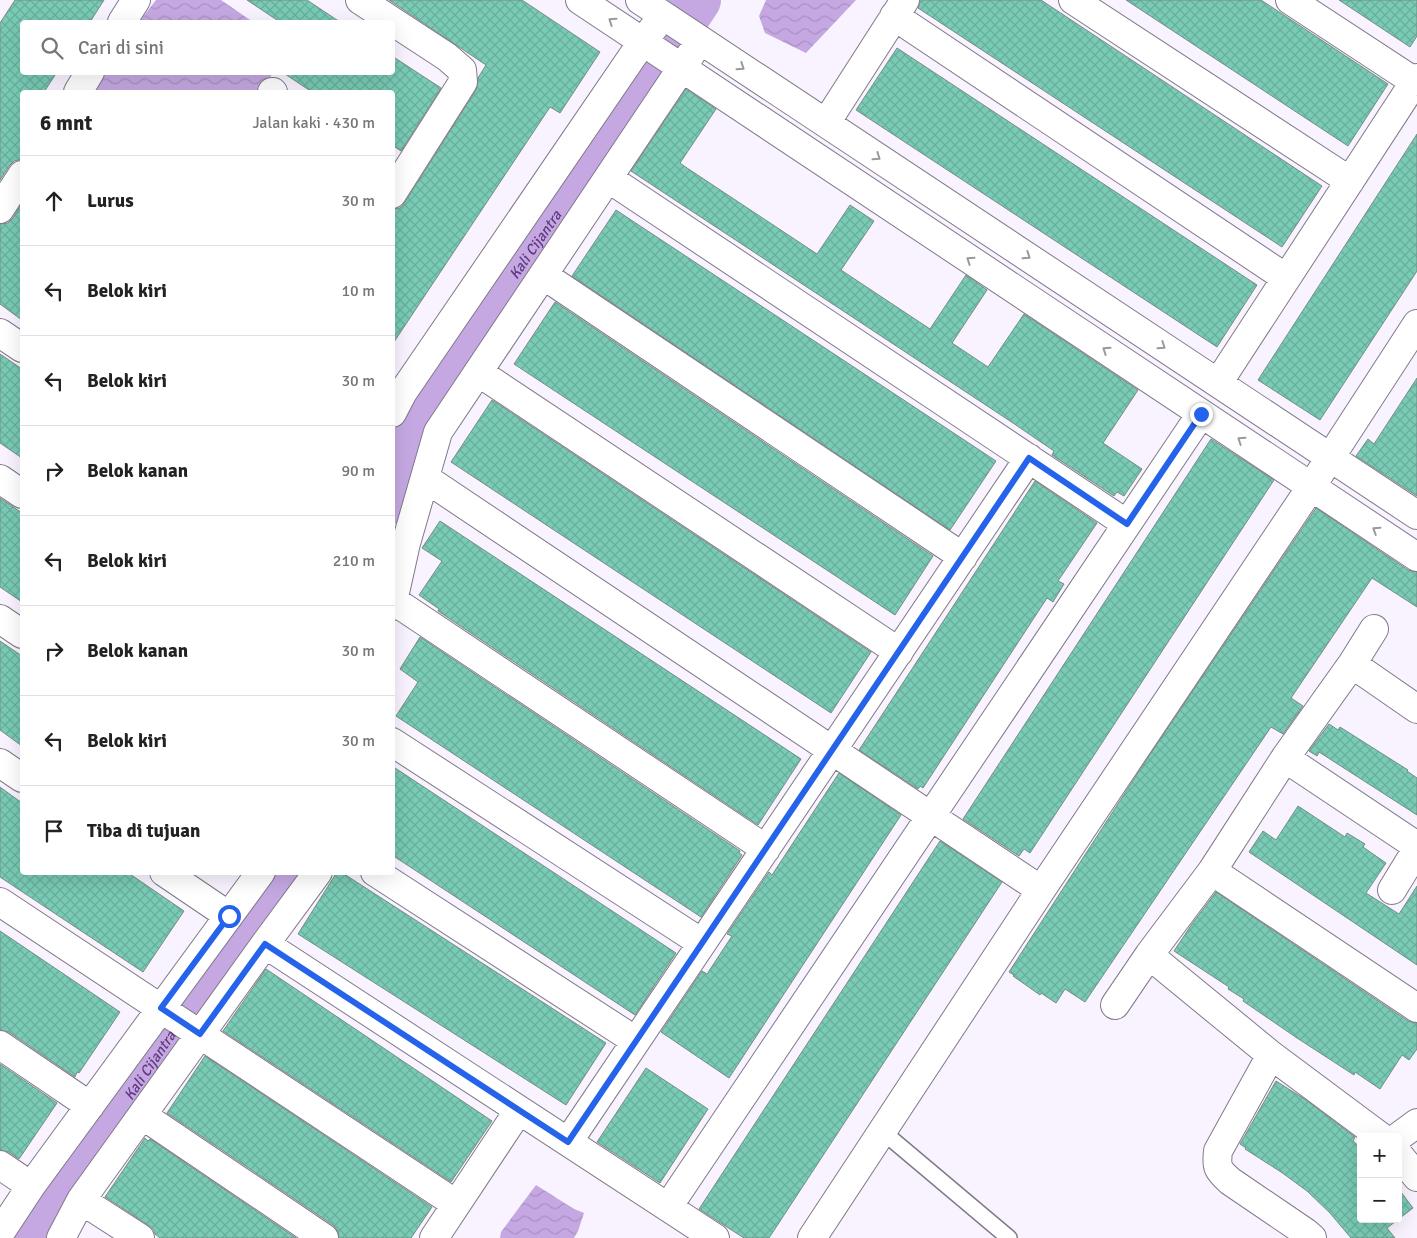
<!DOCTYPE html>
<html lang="id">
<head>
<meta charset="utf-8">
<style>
  body { margin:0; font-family:Signika,sans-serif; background:#f2f2f2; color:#222 }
  .controls { position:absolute; right:15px; bottom:15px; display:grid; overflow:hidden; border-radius:5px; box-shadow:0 5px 20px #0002 }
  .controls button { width:45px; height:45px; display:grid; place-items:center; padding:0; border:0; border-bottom:1px solid #e0e0e0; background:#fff; color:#222; font:25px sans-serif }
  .stop { position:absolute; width:15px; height:15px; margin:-11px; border:4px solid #2563eb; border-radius:50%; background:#fff }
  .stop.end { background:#2563eb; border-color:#fff; box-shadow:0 1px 5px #0008 }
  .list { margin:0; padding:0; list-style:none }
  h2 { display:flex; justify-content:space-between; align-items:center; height:65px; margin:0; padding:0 20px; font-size:21px }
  h2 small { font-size:16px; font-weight:400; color:#767676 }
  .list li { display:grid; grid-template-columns:32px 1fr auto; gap:15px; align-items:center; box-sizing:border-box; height:90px; padding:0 20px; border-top:1px solid #e0e0e0 }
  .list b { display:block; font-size:19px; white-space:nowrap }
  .list em { font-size:16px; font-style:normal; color:#767676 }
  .icon { flex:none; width:28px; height:28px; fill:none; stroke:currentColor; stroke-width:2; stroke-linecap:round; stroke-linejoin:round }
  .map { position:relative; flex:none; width:1417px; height:1238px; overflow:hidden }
  .search { position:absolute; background:#fff; box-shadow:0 5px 20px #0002; left:20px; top:20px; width:375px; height:55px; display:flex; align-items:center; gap:12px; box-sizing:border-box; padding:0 18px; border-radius:5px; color:#767676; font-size:19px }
  .panel { position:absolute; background:#fff; box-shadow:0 5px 20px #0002; left:20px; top:90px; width:375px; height:785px; border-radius:5px }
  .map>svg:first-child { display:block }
  .water { fill:url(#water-waves) }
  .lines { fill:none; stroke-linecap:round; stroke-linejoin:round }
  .river { stroke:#c5a8e2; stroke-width:48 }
  .building { fill:url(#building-cross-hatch); stroke:#778d86 }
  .lane-casing { stroke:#807989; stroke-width:18 }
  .street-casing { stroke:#807989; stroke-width:30 }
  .lane { stroke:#fff; stroke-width:15 }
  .street { stroke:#fff; stroke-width:28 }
  .oneway { stroke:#9a989b }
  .route { stroke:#2563eb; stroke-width:6 }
  .labels { text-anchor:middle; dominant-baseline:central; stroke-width:4; stroke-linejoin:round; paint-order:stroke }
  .water-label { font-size:15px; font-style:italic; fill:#613b82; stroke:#fff }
</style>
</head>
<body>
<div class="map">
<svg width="1417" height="1238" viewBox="0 0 1417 1238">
  <defs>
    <pattern id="water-waves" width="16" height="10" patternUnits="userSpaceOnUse" patternTransform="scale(1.25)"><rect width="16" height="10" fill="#c5a8e2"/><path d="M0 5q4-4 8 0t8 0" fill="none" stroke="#a990c2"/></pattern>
    <pattern id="building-cross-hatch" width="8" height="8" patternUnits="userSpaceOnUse" patternTransform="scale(1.25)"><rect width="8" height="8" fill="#79cbb5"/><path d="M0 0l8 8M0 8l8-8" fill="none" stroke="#68ae9b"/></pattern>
  </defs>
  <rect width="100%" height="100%" fill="#f8f3fe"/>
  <path class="water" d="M156 0H221L253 22H139Z
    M766 0H856L806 53 765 33 759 16Z
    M104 73H273L260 92H89Z
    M536 1185 574 1209 584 1213 578 1231 574 1238H500L501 1232Z"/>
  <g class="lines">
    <g class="river">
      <path id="s1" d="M392 500 429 408 508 284 588 169 634 94 697 0"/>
      <path id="s2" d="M30 1238 75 1176 178 1024 290 872"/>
    </g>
  </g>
  <path class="building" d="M15 0H104L90 22H22V72H57L44 92H22V159L14 161 9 166 0 180V23Z
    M247 0H307L340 22H280Z
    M389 0H522L600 52 560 113 550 107 392 345V209L400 208 405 202 476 90 478 78 486 65Z
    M921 0H1041L1322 186 1282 247 918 8Z
    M1126 0H1261L1388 84 1348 146Z
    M1339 0H1417V36L1410 47Z
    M897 48 1257 285 1217 347 856 110Z
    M392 56 441 88 401 151 392 145V92H312L282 72H392Z
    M686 89 716 109 680 163 684 166 817 254 850 205 874 221 841 270 930 329 966 275 987 290 952 343 988 367 1024 314 1138 390 1103 443 1142 469 1124 496 1117 492 1114 496 1052 455 1054 451 1010 421 631 171Z
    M1417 134V271L1320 420 1258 380Z
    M22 203V320L0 304V224L8 223 13 218Z
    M616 210 996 461 950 530 572 276Z
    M555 302 933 556 895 615 514 364Z
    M0 354 22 369V458L0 443Z
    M1417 378V496L1356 456 1368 439 1374 444Z
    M492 400 871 652 831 713 451 462Z
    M1211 439 1274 480 1030 853 1024 849 1019 856 963 819Z
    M1035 481 1097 523 1058 581 1064 584 1053 602 1047 598 923 788 920 786 918 789 859 750Z
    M0 498 22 513V602L0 587Z
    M1316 508 1408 570 1417 572V607L1372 578 1291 698 1303 706 1283 734 1271 727 1085 1002 1065 989 1056 1003 1041 993 1040 995 1013 976 1014 975 1009 972 1149 756Z
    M440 521 801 759 758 825 438 611 439 609 419 595 442 561 422 548Z
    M420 637 740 851 739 853 742 855 701 917 396 716 418 682 400 669Z
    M0 641 22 656V746L0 730Z
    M1329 724 1338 730 1340 727 1408 770 1407 771 1417 778V815L1319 752 1317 756 1309 751Z
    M392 766 676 953 635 1015 392 855Z
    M839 773 901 815 729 1078 661 1032 702 971 707 974 732 936 727 934 769 872 772 875Z
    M0 787 22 803V872H127L184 911 143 972 0 877Z
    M1298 806 1345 837 1347 833 1365 844 1363 847 1386 863 1366 893 1399 914 1417 886V965L1249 852 1263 831 1276 840Z
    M940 841 1002 882 769 1238H744L699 1209Z
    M337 872H341L606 1043 566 1105 298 934Z
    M1216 892 1408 1021 1417 1023V1049L1409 1060 1402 1055 1380 1089 1355 1072 1354 1075 1297 1038 1243 1001 1244 999 1228 989 1229 987 1174 951 1192 924Z
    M0 931 120 1012 79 1073 77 1072 75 1077 9 1032 0 1030Z
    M266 969 492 1121 451 1182 223 1031Z
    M205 1056 432 1207 411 1238H339L338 1231 333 1225 167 1113Z
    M0 1064 57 1103 19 1159 9 1152 0 1150Z
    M646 1068 708 1109 660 1183 597 1142Z
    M1276 1081 1306 1100 1355 1137 1353 1141 1361 1148V1219H1398V1188L1413 1208 1387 1228 1395 1238H1351L1330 1213 1307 1191 1281 1172 1245 1149 1246 1148 1240 1144Z
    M145 1138 148 1141 150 1139 296 1238H160L155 1234 154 1230 148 1225 105 1197Z"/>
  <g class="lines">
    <g class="lane-casing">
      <path id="lane" d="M882 1131 1009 1238"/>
    </g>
    <g class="street-casing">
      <path id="street" d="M360 0 447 57 462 70 463 82 392 194
        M580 0 1417 557
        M640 0 1417 515
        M1073 0 1350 181
        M1290 0 1415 82
        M894 16 1286 278
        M122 22 136 0
        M78 92 90 72
        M272 92H273
        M826 123 905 0
        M608 178 1127 524
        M0 209 22 175
        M543 275 963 557
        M0 333 22 348
        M478 372 899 652
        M1218 383 1417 78
        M392 413 403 392 643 41 655 26
        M425 478 1041 890
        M0 479 22 494
        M394 601 766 849
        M392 606 406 543 438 432 691 54
        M0 619 22 634
        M1352 664 1374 629
        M392 742 702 943
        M1285 758 1417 846
        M0 763 22 778
        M1212 871 1417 1008
        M164 872 229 916
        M375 872 636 1041
        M1392 890 1417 849
        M0 902 456 1204
        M265 944 715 1238
        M1149 955 1271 1055 1381 1137
        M1115 1005 1149 955 1212 871 1285 758 1352 664 1417 709
        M0 1045 90 1106
        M1271 1055 1218 1151C1216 1168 1218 1170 1230 1181L1305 1232 1312 1238
        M142 1115 324 1238
        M1398 1137 1417 1123
        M568 1142 1029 458
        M1398 1154 1417 1177
        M0 1165 31 1186
        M668 1207 1201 414
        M0 1233 31 1186 261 872
        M61 1238 81 1200
        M140 1238 81 1200 265 944 318 872
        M434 1238 519 1110
        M812 1238 1041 890 1311 487 1417 324"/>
    </g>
    <use href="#lane" class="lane"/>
    <use href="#street" class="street"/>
  </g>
  <defs><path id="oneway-chevron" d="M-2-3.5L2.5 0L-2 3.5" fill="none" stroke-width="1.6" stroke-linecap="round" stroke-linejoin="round" transform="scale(1.25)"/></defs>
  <g class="oneway">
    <use href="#oneway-chevron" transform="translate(612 21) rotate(-146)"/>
    <use href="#oneway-chevron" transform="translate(741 67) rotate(34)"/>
    <use href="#oneway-chevron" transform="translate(877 157) rotate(34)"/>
    <use href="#oneway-chevron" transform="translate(1027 256) rotate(34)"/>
    <use href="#oneway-chevron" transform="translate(970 260) rotate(-146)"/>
    <use href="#oneway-chevron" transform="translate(1162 346) rotate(34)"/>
    <use href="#oneway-chevron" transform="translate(1106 350) rotate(-146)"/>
    <use href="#oneway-chevron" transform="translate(1241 440) rotate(-146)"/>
    <use href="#oneway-chevron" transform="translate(1376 530) rotate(-147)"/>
  </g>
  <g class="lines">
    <path class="route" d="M229 916 161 1008 200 1034 265 944 568 1142 1029 458 1127 524 1201 414"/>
  </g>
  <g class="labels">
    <g class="water-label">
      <text stroke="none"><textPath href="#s1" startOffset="294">Kali Cijantra</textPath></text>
      <text stroke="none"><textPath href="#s2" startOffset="210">Kali Cijantra</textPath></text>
    </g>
  </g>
</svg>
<div class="controls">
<button>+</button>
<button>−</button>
</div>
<div class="stop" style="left:229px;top:916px"></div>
<div class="stop end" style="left:1201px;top:414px"></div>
<div class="search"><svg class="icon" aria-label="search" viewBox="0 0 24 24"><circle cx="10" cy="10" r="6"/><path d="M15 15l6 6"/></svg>Cari di sini</div>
<section class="panel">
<h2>6 mnt<small>Jalan kaki · 430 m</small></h2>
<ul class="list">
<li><svg class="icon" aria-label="ahead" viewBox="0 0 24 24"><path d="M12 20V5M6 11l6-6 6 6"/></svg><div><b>Lurus</b></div><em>30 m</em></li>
<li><svg class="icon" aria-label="left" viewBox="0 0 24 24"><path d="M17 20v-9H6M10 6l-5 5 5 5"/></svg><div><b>Belok kiri</b></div><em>10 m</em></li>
<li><svg class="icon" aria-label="left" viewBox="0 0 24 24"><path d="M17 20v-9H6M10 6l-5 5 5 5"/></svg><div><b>Belok kiri</b></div><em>30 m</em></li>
<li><svg class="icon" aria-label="right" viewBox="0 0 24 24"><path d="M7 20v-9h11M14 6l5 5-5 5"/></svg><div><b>Belok kanan</b></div><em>90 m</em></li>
<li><svg class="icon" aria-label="left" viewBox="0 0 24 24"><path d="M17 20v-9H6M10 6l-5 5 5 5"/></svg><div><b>Belok kiri</b></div><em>210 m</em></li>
<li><svg class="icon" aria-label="right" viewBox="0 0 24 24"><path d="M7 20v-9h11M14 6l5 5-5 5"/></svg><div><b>Belok kanan</b></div><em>30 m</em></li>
<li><svg class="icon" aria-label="left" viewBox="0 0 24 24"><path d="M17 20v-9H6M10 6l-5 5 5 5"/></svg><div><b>Belok kiri</b></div><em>30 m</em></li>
<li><svg class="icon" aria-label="arrive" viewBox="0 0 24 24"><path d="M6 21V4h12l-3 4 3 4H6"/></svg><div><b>Tiba di tujuan</b></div></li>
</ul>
</section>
</div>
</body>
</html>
